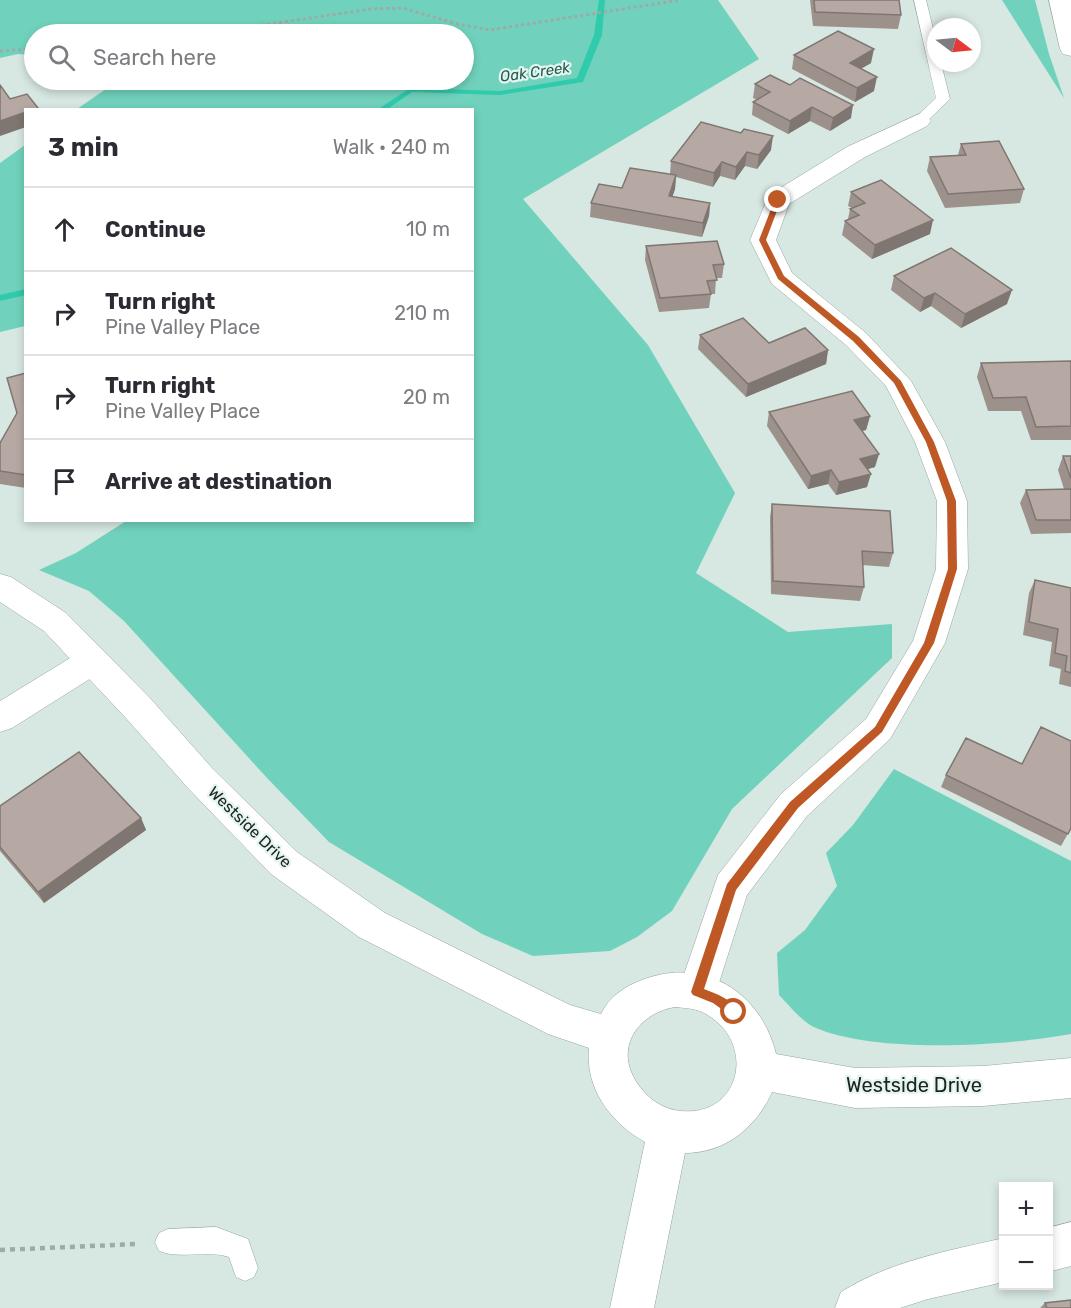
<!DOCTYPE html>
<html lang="en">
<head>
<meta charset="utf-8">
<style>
  body { margin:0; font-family:Rubik,sans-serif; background:#f7f7f7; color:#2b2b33 }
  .controls { position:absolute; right:18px; bottom:18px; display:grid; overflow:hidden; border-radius:0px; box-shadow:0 3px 9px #0003 }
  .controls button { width:54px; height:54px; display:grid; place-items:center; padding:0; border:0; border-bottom:2px solid #e1e1e2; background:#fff; color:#2b2b33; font:30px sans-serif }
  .compass { position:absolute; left:927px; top:18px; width:54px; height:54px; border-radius:50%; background:#fff; box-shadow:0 3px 9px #0003; rotate:106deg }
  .stop { position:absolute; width:18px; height:18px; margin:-14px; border:4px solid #be5926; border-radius:50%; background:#fff }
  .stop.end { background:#be5926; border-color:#fff; box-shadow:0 2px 6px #0008 }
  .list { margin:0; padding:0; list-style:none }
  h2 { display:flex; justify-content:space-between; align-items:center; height:78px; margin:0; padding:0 24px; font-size:26px }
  h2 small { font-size:20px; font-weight:400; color:#7c7c81 }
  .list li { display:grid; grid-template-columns:39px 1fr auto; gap:18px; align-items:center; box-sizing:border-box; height:84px; padding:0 24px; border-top:2px solid #e1e1e2 }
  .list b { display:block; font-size:22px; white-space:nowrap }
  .list p { margin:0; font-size:20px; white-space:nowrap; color:#7c7c81 }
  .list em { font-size:20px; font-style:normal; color:#7c7c81 }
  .icon { flex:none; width:33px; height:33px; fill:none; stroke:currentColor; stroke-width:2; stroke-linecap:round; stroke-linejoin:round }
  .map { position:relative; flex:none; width:1071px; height:1308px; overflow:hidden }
  .search { position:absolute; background:#fff; box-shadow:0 3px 9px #0003; left:24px; top:24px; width:450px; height:66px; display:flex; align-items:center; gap:15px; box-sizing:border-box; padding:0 21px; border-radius:33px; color:#7c7c81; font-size:22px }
  .panel { position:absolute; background:#fff; box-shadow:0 3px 9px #0003; left:24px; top:108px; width:450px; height:414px; border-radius:0px }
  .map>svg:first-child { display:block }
  .green { fill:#70d2bc }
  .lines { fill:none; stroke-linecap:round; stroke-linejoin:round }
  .stream { fill:#30caad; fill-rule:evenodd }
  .service-casing { stroke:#97a5a1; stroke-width:1 }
  .minor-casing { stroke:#97a5a1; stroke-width:1 }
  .tertiary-casing { stroke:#97a5a1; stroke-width:1 }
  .path-far1 { stroke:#9daaa6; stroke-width:3; stroke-dasharray:3 3; stroke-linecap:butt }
  .path { stroke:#9daaa6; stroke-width:4.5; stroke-dasharray:5 5; stroke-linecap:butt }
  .service { fill:#fff; fill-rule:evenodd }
  .minor { fill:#fff; fill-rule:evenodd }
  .tertiary { fill:#fff; fill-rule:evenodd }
  .wall { fill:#9d918c }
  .shaded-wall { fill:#7f7672 }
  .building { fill:#b6a9a3; stroke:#7f7672; stroke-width:1.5 }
  .route { fill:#be5926 }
  .labels { text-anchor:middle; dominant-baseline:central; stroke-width:4.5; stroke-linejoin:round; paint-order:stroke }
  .far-water-label { font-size:15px; font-style:italic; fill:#225c50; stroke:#e4f4ef }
  .street-label { font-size:16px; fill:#1d2321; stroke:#e4f4ef }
  .near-street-label { font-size:20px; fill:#1d2321; stroke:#e4f4ef }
</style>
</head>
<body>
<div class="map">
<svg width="1071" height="1308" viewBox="0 0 1071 1308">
  <rect width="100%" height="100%" fill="#d7e7e2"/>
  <path class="green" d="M0 0H718L759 59 523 199 648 345 735 493 696 573 788 632 892 624V658L732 809 672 911 637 937 610 951 533 956 482 934 329 842 268 779 124 621 89 591 39 570 76 553 126 521 472 520V110L77 109 106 89 98 80H464V34H34V55L18 54 0 58Z
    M1002 0H1035L1049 54 1064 98Z
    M25 145V326L0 332V163Z
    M894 769 1071 861V1034C1005 1046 878 1054 816 1028 803 1023 789 1005 779 995L777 953 805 930 837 886 826 853 853 825Z"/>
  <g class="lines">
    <path class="stream" d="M599 0H605L602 35 583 82 500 95 412 92 386 110H377L410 88 500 91 577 78 594 35Z
      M26 289V295L0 301V295Z"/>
    <g class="service-casing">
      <path id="service" d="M914 0H926L936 41V63H941L950 99 924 124 919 125 912 121 936 98Z
        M216 1227 248 1239 258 1268 254 1277 245 1281 236 1277 229 1257C206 1249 181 1260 159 1251L155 1242 159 1233 168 1229Z"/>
    </g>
    <g class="minor-casing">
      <path id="minor" d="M1049 0H1071V56L1063 54 1060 49Z
        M919 114 927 116 931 121 927 126 865 157 789 204 776 240 792 273 866 333 911 381 945 442 967 501 968 569 945 643 890 739 807 816 747 895 716 992 711 1005 697 1010 683 1005 678 992 718 875 781 794 866 719 913 641 936 569 937 501 915 442 886 386 846 345 772 284 750 240 769 195 847 147Z
        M92 648 104 652 109 661 104 670 12 728 0 732V701L80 652Z
        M1071 1222V1266L1048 1272V1228Z
        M1004 1238V1282L928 1299 900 1308H835L841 1292C891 1261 947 1251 1004 1238Z"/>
    </g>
    <g class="tertiary-casing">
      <path id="tertiary" d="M0 574 11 577 66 613 149 697 212 768 297 852 385 913 570 1005 601 1014C609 997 625 986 642 980 704 956 761 992 776 1054L855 1068 983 1066 1071 1058V1098L983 1106 855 1108 772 1092C756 1128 725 1153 685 1153L654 1308H610L645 1142C611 1123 585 1089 589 1048L548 1034 359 937 271 874 188 788 125 717 44 631 0 602ZM675 1007C684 1008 694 1008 702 1012 760 1040 741 1123 674 1110 656 1106 641 1092 633 1076 616 1043 642 1012 675 1007Z"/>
    </g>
    <path class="path-far1" d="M202 34 371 9 402 8 458 24 490 30 680 0
      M0 51 34 49"/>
    <path class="path" d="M0 1250 137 1244"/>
    <use href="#service" class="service"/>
    <use href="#minor" class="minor"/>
    <use href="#tertiary" class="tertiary"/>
  </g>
  <path class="wall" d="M810 0H899L901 15 898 29 813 26Z
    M794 55 871 63 861 69 874 91 855 102 792 69Z
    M755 84 851 118 830 131 810 121 788 134 752 115 753 102 757 100 753 98Z
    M701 122 771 150 757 169 745 166 735 180 720 176 713 187 676 177 675 189 672 197 710 203 709 216 702 237 590 217 591 203 622 188 670 174 671 161Z
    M961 144 1024 189 1020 203 945 208 927 171 930 157 958 155Z
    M851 192 930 234 872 259 842 235 845 221 848 219 850 209 852 208 848 206Z
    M646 246 724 264 722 278H716L715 294H711L709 308 659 312 645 260Z
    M894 276 1007 304 961 328 931 306 920 312 891 290Z
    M700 335 769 343 828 350 826 364 746 397 698 349Z
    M1071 361V440H1031L1021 411H988L977 377 981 363Z
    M26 373V488L0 484V443L17 413Z
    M769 412 870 416 866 430 862 431 875 467 868 469 867 487 836 495 828 484 808 489 767 426Z
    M1063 456H1071V533L1031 534 1020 503 1026 490 1064 489 1058 470Z
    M772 504 893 553 889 567 862 565 864 587 860 601 771 594 770 517Z
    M1035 580 1071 588V687L1059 684 1061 669 1049 666 1052 642 1023 635 1029 593Z
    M946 775 1071 828 1061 846 941 787Z
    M0 806 141 818 146 830 44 903 0 851Z
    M1045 1303 1071 1308H1040Z"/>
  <path class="shaded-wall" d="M874 49 871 63 847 76 850 63Z
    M877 77 874 91 855 102 857 88Z
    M853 105 851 118 830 131 833 118Z
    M812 107 810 121 788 134 790 121Z
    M26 112V127L0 136V121Z
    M773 136 771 150 757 169 759 155Z
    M747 152 745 166 735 180 736 167Z
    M722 162 720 176 713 187 714 173Z
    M676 175 675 189 668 210 669 196Z
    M710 203 709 216 702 237 703 223Z
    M933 220 930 234 872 259 875 245Z
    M1012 290 1007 304 961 328 965 314Z
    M935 293 931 306 920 312 924 298Z
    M828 350 826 364 746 397 748 384Z
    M870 416 866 430 851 433 854 420Z
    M879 454 875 467 857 472 860 459Z
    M831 470 828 484 808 489 811 476Z
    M871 474 867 487 836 495 839 482Z
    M141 818 146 830 44 903 38 892Z"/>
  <path class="building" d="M814 0H899L901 15 815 12Z
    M838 31 874 49 850 63 877 77 857 88 794 55Z
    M770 75 790 85 800 78 853 105 833 118 812 107 790 121 753 102 770 92 755 84Z
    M0 85 10 99 27 94 38 108 34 110H26V112L0 121Z
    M701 122 741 133 744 129 773 136 759 155 747 152 736 167 722 162 714 173 671 161Z
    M999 141 1024 189 948 194 930 157 966 155 961 144Z
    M630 168 676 175 669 196 710 203 703 223 591 203 599 184 622 188Z
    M881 180 933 220 875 245 845 221 859 215 850 209 865 203 851 192Z
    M717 241 724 264 713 265 717 280 707 281 711 294 660 298 646 246Z
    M951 248 1012 290 965 314 935 293 924 298 894 276Z
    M743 318 769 343 805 328 828 350 748 384 700 335Z
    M1071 361V426L1036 427 1026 397 993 398 981 363Z
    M26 373V475L0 471V443L17 413 7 378Z
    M852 391 870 416 854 420 879 454 860 459 871 474 839 482 831 470 811 476 769 412Z
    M1063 456H1071V479Z
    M1071 489V520H1036L1026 490Z
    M772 504 890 511 893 553 862 551 864 587 773 581Z
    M1035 580 1071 588V673L1065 671 1067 656 1055 653 1058 629 1029 622Z
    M1041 727 1071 741V828L1068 834 946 775 966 738 1022 764Z
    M79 752 141 818 38 892 0 847V806Z
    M1071 1300V1308H1047L1045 1303Z"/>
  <path class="route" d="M775 199 781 200 766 240 784 276 859 337 901 381 934 442 956 501 957 569 934 643 882 732 798 808 736 890 704 989C717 994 733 1000 740 1012L734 1018 713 1003 693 995 691 992 727 884 790 802 875 727 924 643 948 569 947 501 926 442 894 383 853 341 778 279 759 240Z"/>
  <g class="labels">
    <g class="far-water-label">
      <text transform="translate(535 72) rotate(-8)">Oak Creek</text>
    </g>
    <g class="street-label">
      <text transform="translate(250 827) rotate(44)">Westside Drive</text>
    </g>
    <g class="near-street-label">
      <text x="914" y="1085">Westside Drive</text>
    </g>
  </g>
</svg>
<div class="controls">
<button>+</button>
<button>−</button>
</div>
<svg class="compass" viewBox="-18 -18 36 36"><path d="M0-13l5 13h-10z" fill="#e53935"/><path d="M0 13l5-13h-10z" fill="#7c7c81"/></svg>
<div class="stop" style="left:734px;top:1012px"></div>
<div class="stop end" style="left:778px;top:200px"></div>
<div class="search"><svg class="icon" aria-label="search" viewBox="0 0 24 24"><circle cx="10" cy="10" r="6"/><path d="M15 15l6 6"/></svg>Search here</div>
<section class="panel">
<h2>3 min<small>Walk · 240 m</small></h2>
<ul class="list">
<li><svg class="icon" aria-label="ahead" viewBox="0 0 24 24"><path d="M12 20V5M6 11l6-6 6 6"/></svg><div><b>Continue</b></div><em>10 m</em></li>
<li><svg class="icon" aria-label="right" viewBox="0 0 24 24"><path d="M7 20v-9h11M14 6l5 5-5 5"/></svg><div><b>Turn right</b><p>Pine Valley Place</p></div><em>210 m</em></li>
<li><svg class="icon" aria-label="right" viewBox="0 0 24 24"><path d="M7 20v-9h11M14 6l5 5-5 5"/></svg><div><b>Turn right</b><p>Pine Valley Place</p></div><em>20 m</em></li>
<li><svg class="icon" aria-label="arrive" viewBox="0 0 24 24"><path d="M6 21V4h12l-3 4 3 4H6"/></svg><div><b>Arrive at destination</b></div></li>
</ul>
</section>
</div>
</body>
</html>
